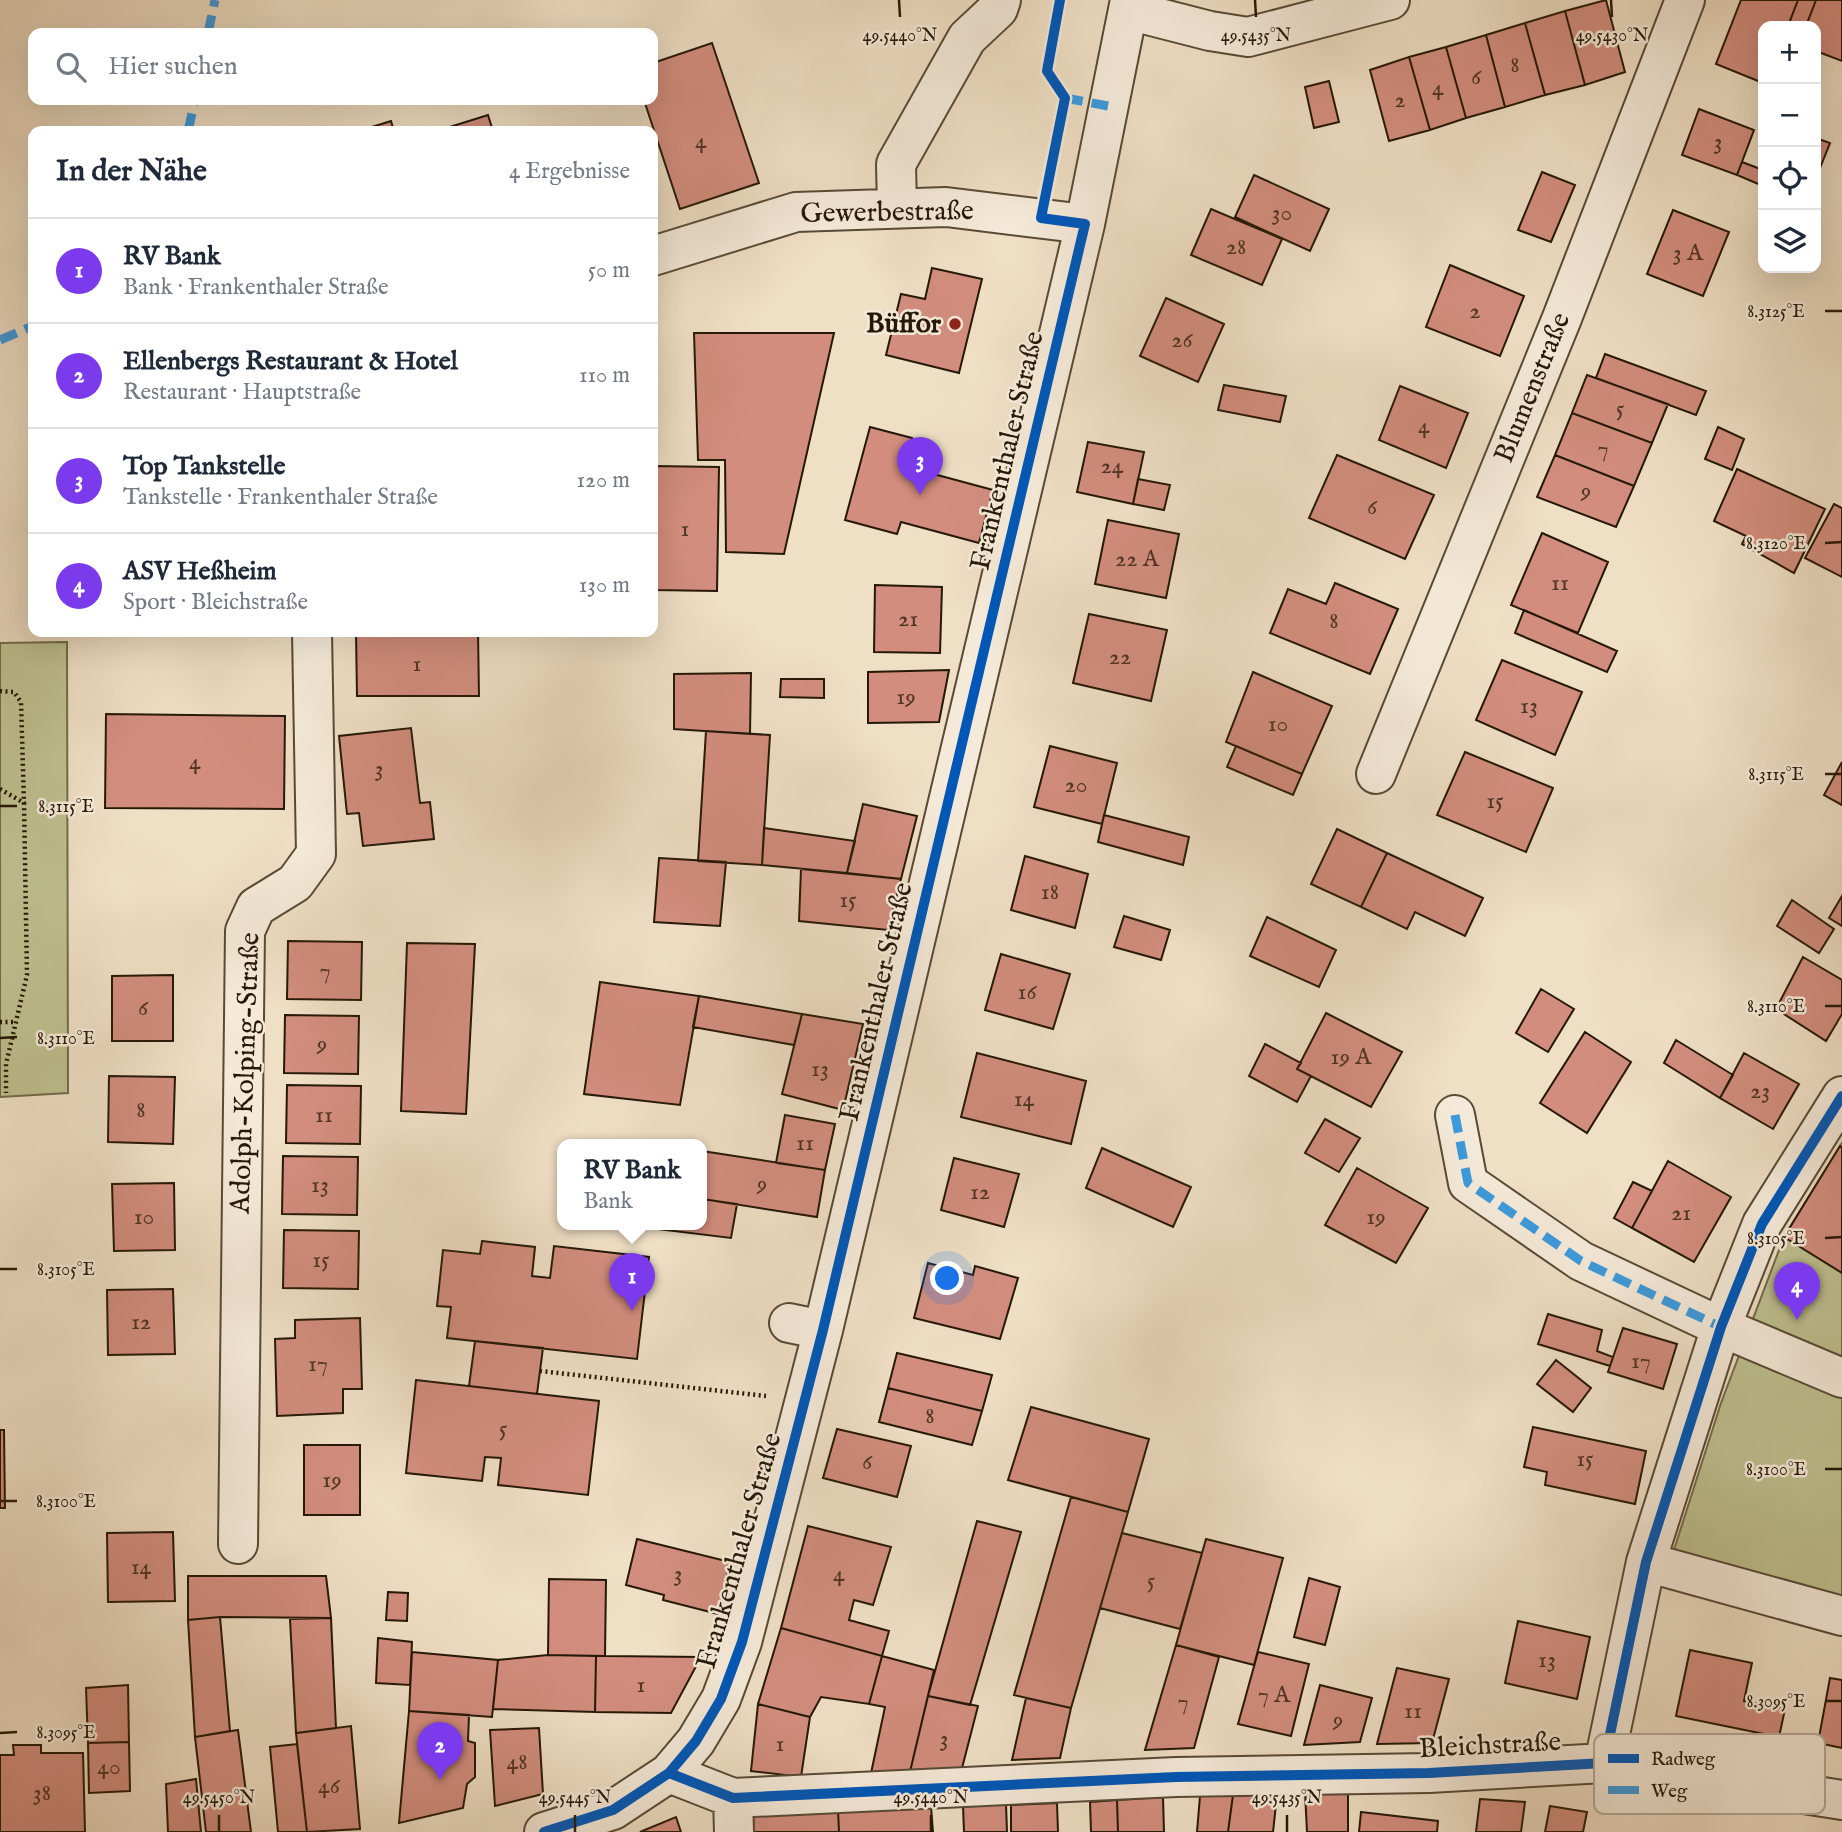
<!DOCTYPE html>
<html lang="de">
<head>
<meta charset="utf-8">
<style>
  body { margin:0; font-family:"IM FELL English",serif; background:#f6f6f7; color:#1f2937 }
  .controls { position:absolute; right:21px; top:21px; display:grid; overflow:hidden; border-radius:14px; box-shadow:0 7px 28px #0002 }
  .controls button { width:63px; height:63px; display:grid; place-items:center; padding:0; border:0; border-bottom:2px solid #e0e1e3; background:#fff; color:#1f2937; font:35px sans-serif }
  .you { position:absolute; left:948px; top:1279px; width:24px; height:24px; margin:-18px; border:5px solid #fff; border-radius:50%; background:#1a73e8; box-shadow:0 0 0 10px #1a73e833 }
  .badge { display:grid; place-items:center; width:46px; height:46px; border-radius:50%; background:#7c3aed; color:#fff; font-size:23px; font-weight:700 }
  .pin { position:absolute; translate:-50% -58px; filter:drop-shadow(0 2px 4px #0008) }
  .pin::after { content:''; position:absolute; top:37px; width:24px; height:21px; background:inherit; clip-path:polygon(0 0,100% 0,50% 100%) }
  .popup { position:absolute; left:557px; top:1139px; width:150px; height:91px; box-sizing:border-box; display:grid; place-content:center; border-radius:14px; background:#fff; filter:drop-shadow(0 2px 5px #0005); font-size:23px; white-space:nowrap; color:#747a83 }
  .popup b { font-size:26px; color:#1f2937 }
  .popup::after { content:''; position:absolute; left:50%; top:100%; margin-left:-14px; border:14px solid transparent; border-top-color:#fff }
  .list { margin:0; padding:0; list-style:none }
  h2 { display:flex; justify-content:space-between; align-items:center; height:91px; margin:0; padding:0 28px; font-size:30px }
  h2 small { font-size:23px; font-weight:400; color:#747a83 }
  .list li { display:grid; grid-template-columns:46px 1fr auto; gap:21px; align-items:center; box-sizing:border-box; height:105px; padding:0 28px; border-top:2px solid #e0e1e3 }
  .list b { display:block; font-size:26px; white-space:nowrap }
  .list p { margin:0; font-size:23px; white-space:nowrap; color:#747a83 }
  .list em { font-size:23px; font-style:normal; color:#747a83 }
  .icon { flex:none; width:38px; height:38px; fill:none; stroke:currentColor; stroke-width:2; stroke-linecap:round; stroke-linejoin:round }
  .map { position:relative; flex:none; width:1842px; height:1832px; overflow:hidden }
  .search { position:absolute; background:#fff; box-shadow:0 7px 28px #0002; left:28px; top:28px; width:630px; height:77px; display:flex; align-items:center; gap:18px; box-sizing:border-box; padding:0 24px; border-radius:14px; color:#747a83; font-size:26px }
  .panel { position:absolute; background:#fff; box-shadow:0 7px 28px #0002; left:28px; top:126px; width:630px; height:511px; border-radius:14px }
  .map>svg:first-child { display:block }
  .green { fill:#bfc090; stroke:#726c4c; stroke-width:2 }
  .building { fill:#d28d7e; stroke:#261807; stroke-width:2 }
  .lines { fill:none; stroke-linecap:round; stroke-linejoin:round }
  .minor-casing { stroke:#584a36; stroke-width:42 }
  .path { stroke:#261807; stroke-width:4.5; stroke-dasharray:2 3.5; stroke-linecap:butt }
  .minor { stroke:#f5ead9; stroke-width:38 }
  .quiet { stroke:#3c9add; stroke-width:9; stroke-dasharray:18 9; stroke-linecap:butt }
  .cycleway-casing { stroke:#f5ead9; stroke-width:15 }
  .cycleway { stroke:#0057b8; stroke-width:10 }
  .ticks { fill:none; stroke:#261807; stroke-width:2.5 }
  .poi-dot { fill:#8f2418; stroke:#f5ead9; stroke-width:2.5 }
  .labels { text-anchor:middle; dominant-baseline:central; stroke-width:5; stroke-linejoin:round; paint-order:stroke }
  .number-label { font-size:24px; fill:#513525 }
  .street-label { font-size:28px; fill:#261807; stroke:#f5ead9 }
  .poi-label { font-size:28px; font-weight:bold; fill:#261807; stroke:#f5ead9; text-anchor:end }
  .key { fill:#f5ead9; stroke:#b7ab9a; stroke-width:2 }
  .key-label { font-size:19px; fill:#261807 }
  .ticks-label { font-size:18px; text-anchor:middle; fill:#261807; stroke:#f5ead9; stroke-width:5; stroke-linejoin:round; paint-order:stroke }
</style>
</head>
<body>
<div class="map">
<svg width="1842" height="1832" viewBox="0 0 1842 1832">
  <rect width="100%" height="100%" fill="#efdfc5"/>
  <filter id="stains"><feTurbulence type="fractalNoise" baseFrequency=".00286" numOctaves="4"/><feColorMatrix values="0 0 0 0 .2 0 0 0 0 .09 0 0 0 0 .02 0 0 0 .5 -.17"/></filter>
  <radialGradient id="worn" r=".72"><stop offset=".6" stop-color="#630" stop-opacity="0"/><stop offset="1" stop-color="#630" stop-opacity=".3"/></radialGradient>
  <path class="green" d="M67 642 68 1093 0 1097V643Z
    M1842 1143V1596L1673 1553 1721 1403 1784 1237Z"/>
  <path class="building" d="M1606 0 1625 72 1585 85 1565 11Z
    M1741 0H1798L1788 26H1763V83L1716 64Z
    M1798 0H1816L1806 26H1788Z
    M1816 0H1842V61L1816 51V26H1806Z
    M1565 11 1585 85 1545 95 1525 23Z
    M1525 23 1545 95 1505 107 1486 35Z
    M1486 35 1505 107 1466 118 1446 47Z
    M712 43 759 183 680 209 644 100H653V63Z
    M1446 47 1466 118 1430 130 1409 57Z
    M1409 57 1430 130 1389 141 1370 70Z
    M1329 81 1339 122 1314 128 1305 87Z
    M1699 109 1754 130 1737 175 1682 155Z
    M488 115 493 131H437Z
    M391 121 394 131H359Z
    M1816 138 1830 143 1816 178Z
    M1742 162 1763 170V186L1737 175Z
    M1542 172 1575 185 1551 242 1518 230Z
    M1254 175 1329 209 1310 251 1235 217Z
    M1211 209 1282 239 1262 285 1191 255Z
    M1673 210 1729 232 1703 296 1647 274Z
    M1450 265 1524 296 1500 356 1426 327Z
    M932 268 982 279 959 373 886 355 901 294 925 299Z
    M1166 298 1224 324 1198 382 1140 356Z
    M694 333H834L784 554 726 552 725 460H698Z
    M1605 354 1706 391 1696 415 1596 378Z
    M1587 375 1668 404 1652 443 1572 413Z
    M1224 385 1286 396 1280 422 1218 410Z
    M1400 386 1468 413 1446 468 1379 440Z
    M1572 413 1652 443 1634 486 1555 455Z
    M870 427 912 438 904 466 993 490 979 543 901 522 897 534 845 520Z
    M1718 427 1744 439 1732 470 1705 459Z
    M1088 442 1144 452 1133 504 1077 492Z
    M1337 455 1434 495 1405 559 1309 518Z
    M1555 455 1634 486 1616 527 1537 497Z
    M653 466 719 467 717 591 653 590Z
    M1737 469 1825 509 1794 573 1742 544 1746 536 1714 521Z
    M1138 479 1170 485 1164 510 1133 504Z
    M1834 504 1842 508V577L1805 558Z
    M1108 520 1179 534 1166 598 1095 584Z
    M1542 533 1608 562 1578 633 1511 605Z
    M1335 583 1398 609 1370 674 1270 633 1288 589 1326 604Z
    M875 585 942 587 940 653 874 652Z
    M1524 610 1617 651 1607 672 1515 633Z
    M1089 614 1167 630 1151 701 1073 683Z
    M356 632H478L479 696H357Z
    M1502 660 1582 692 1555 755 1476 720Z
    M949 670 939 722 868 723V672Z
    M1253 672 1332 706 1302 774 1226 742Z
    M751 673 750 734 674 729V674Z
    M781 679H824V698L780 697Z
    M106 714 285 716 284 809 105 808Z
    M411 728 420 803 430 802 434 839 363 846 359 813 347 814 339 736Z
    M706 731 770 735 762 865 698 861Z
    M1050 746 1117 763 1102 824 1034 807Z
    M1236 746 1302 774 1293 795 1227 767Z
    M1465 752 1553 788 1526 852 1437 815Z
    M1842 762V805L1824 795Z
    M863 804 917 816 901 879 847 873Z
    M1104 815 1189 837 1183 865 1098 842Z
    M764 828 855 841 847 873 762 865Z
    M1337 829 1387 853 1361 907 1311 884Z
    M1387 853 1483 898 1465 936 1415 912 1407 929 1361 907Z
    M1025 856 1088 874 1075 928 1011 910Z
    M659 858 726 862 720 926 654 922Z
    M801 869 901 879 888 930 799 921Z
    M1842 896V926L1829 918Z
    M1792 900 1834 929 1819 953 1777 926Z
    M1124 916 1170 930 1161 960 1114 947Z
    M1267 917 1336 950 1319 987 1250 956Z
    M288 941 362 942 361 1000 287 999Z
    M407 943 475 944 466 1114 401 1111Z
    M1001 954 1070 974 1053 1029 985 1010Z
    M1803 957 1842 980V1014L1826 1041 1776 1009Z
    M173 975V1041H112V976Z
    M600 982 699 996 680 1105 584 1094Z
    M1541 989 1574 1009 1548 1052 1516 1033Z
    M699 996 802 1014 794 1045 693 1027Z
    M1326 1013 1402 1052 1371 1107 1297 1069Z
    M802 1014 863 1024 843 1110 782 1094Z
    M285 1015 359 1016 358 1074 284 1073Z
    M1585 1032 1631 1062 1587 1133 1540 1103Z
    M1676 1040 1733 1075 1720 1098 1664 1063Z
    M1265 1044 1301 1063 1297 1069 1311 1076 1297 1102 1249 1076Z
    M977 1053 1086 1081 1071 1144 961 1117Z
    M1744 1053 1799 1084 1773 1129 1720 1098Z
    M109 1076 175 1077 173 1144 108 1142Z
    M287 1085 361 1086 360 1144 286 1143Z
    M785 1115 835 1124 825 1170 776 1163Z
    M1325 1119 1360 1138 1339 1172 1305 1153Z
    M1840 1146 1842 1148V1273L1784 1237Z
    M1102 1148 1191 1187 1173 1227 1086 1188Z
    M702 1151 825 1170 817 1217 702 1199Z
    M283 1156 358 1157 357 1215 282 1214Z
    M954 1158 1019 1174 1004 1227 941 1210Z
    M1668 1161 1731 1197 1694 1262 1632 1228Z
    M1357 1168 1428 1208 1396 1263 1325 1225Z
    M1633 1182 1652 1191 1632 1228 1614 1218Z
    M174 1183 175 1250 114 1251 112 1184Z
    M702 1199 737 1204 731 1238 649 1228 650 1225H702Z
    M284 1230 359 1231 358 1289 283 1288Z
    M482 1241 535 1247 532 1276 550 1278 554 1246 649 1257 637 1359 447 1338 451 1307 437 1306 443 1250 480 1254Z
    M928 1263 973 1275 975 1266 1018 1278 1000 1339 914 1318Z
    M173 1289 175 1354 108 1355 107 1290Z
    M1548 1314 1602 1330 1597 1351 1613 1357 1610 1366 1538 1344Z
    M360 1318 362 1389H343V1413L277 1416 275 1339 295 1338V1320Z
    M1623 1328 1677 1344 1663 1389 1608 1372Z
    M475 1341 543 1348 537 1394 469 1386Z
    M897 1353 992 1375 982 1411 888 1388Z
    M1556 1360 1591 1388 1573 1412 1537 1384Z
    M416 1380 599 1401 588 1495 498 1485 501 1458 485 1457 482 1481 406 1473Z
    M888 1388 982 1411 972 1445 879 1422Z
    M1031 1407 1149 1439 1128 1512 1008 1480Z
    M1533 1427 1646 1451 1635 1504 1545 1485 1547 1472 1524 1467Z
    M837 1429 911 1446 897 1497 823 1478Z
    M0 1430H4L5 1508H0Z
    M304 1445H360V1515H304Z
    M1071 1497 1128 1512 1071 1708 1014 1695Z
    M977 1521 1021 1532 970 1705 928 1696Z
    M808 1526 891 1547 873 1605 854 1600 849 1620 889 1631 882 1656 781 1628Z
    M173 1532 175 1601 108 1602 107 1533Z
    M1122 1533 1202 1553 1180 1629 1100 1608Z
    M637 1539 730 1562 718 1614 663 1600 664 1595 626 1585Z
    M1206 1539 1283 1558 1254 1665 1176 1645Z
    M188 1576H326L331 1618 220 1617 188 1620Z
    M1309 1578 1340 1587 1325 1645 1294 1637Z
    M549 1579 606 1580 605 1656 548 1655Z
    M388 1592 408 1593 407 1621 386 1620Z
    M220 1617 230 1731 195 1737 188 1620Z
    M331 1618 336 1728 296 1733 290 1619Z
    M1518 1621 1590 1637 1577 1699 1505 1683Z
    M781 1628 882 1656 869 1704 821 1697 810 1717 758 1704Z
    M378 1638 412 1642 410 1685 376 1683Z
    M1176 1645 1219 1657 1194 1748 1145 1750Z
    M1690 1650 1752 1663 1744 1701 1785 1709 1779 1737 1676 1716Z
    M412 1652 498 1660 492 1717 409 1711Z
    M1258 1652 1309 1664 1291 1736 1238 1724Z
    M548 1655 596 1656 595 1712 493 1709 498 1660Z
    M596 1656H605L701 1657 671 1713 595 1712Z
    M882 1656 934 1670 909 1776 870 1778 885 1707 869 1704Z
    M1397 1668 1449 1679 1432 1743 1377 1744Z
    M1830 1678 1842 1680V1748L1818 1743Z
    M128 1685 129 1742 88 1743 86 1688Z
    M1320 1685 1372 1698 1360 1742 1304 1745Z
    M928 1696 978 1706 961 1772 909 1776Z
    M1026 1698 1071 1708 1060 1758 1012 1760Z
    M758 1704 810 1717 801 1777 751 1771Z
    M409 1711 469 1715 468 1741 475 1743V1777L467 1784 463 1808 399 1823Z
    M351 1726 360 1829 307 1832 296 1733Z
    M539 1728 543 1794 495 1806 490 1730Z
    M238 1730 251 1832H206L195 1737Z
    M129 1742 130 1791 89 1793 88 1743Z
    M297 1744 307 1832H278L270 1747Z
    M13 1745H41V1753H83L85 1832H0V1755H14Z
    M196 1779 201 1832H168L166 1784Z
    M1348 1791V1832H1307L1305 1792Z
    M1233 1795 1228 1832H1197L1200 1796Z
    M1233 1795H1277L1273 1832H1228Z
    M1163 1797 1164 1832H1118L1117 1800Z
    M1480 1799 1525 1802 1521 1832H1476Z
    M1117 1800 1118 1832H1091L1090 1802Z
    M1057 1803 1058 1832H1011V1805Z
    M1006 1804 1007 1832H964L963 1806Z
    M1550 1806 1587 1812 1583 1832H1545Z
    M931 1807 933 1832H839L838 1810Z
    M838 1810 839 1832H754L753 1815Z
    M1361 1812 1438 1821 1437 1832H1359Z
    M676 1817 681 1832H640Z"/>
  <g class="lines">
    <g class="minor-casing">
      <path id="minor" d="M1128 10 1210 31 1248 37 1390 0
        M897 208 896 164 967 38 998 9 1001 0
        M653 256 796 212 946 207 1085 224
        M1376 774 1562 318 1685 0
        M1455 1115 1468 1183 1581 1261 1721 1327 1842 1378
        M789 1323 823 1330
        M238 1544 245 931 256 907 295 883 316 854 312 632
        M1646 1562 1842 1616
        M1604 1763 1842 1800
        M669 1773 733 1798 1176 1777 1429 1773 1604 1763 1646 1562 1721 1327 1762 1224 1842 1096
        M733 1798 734 1832
        M544 1832 613 1810 669 1773 696 1741 721 1699 742 1642 823 1330 1085 224 1130 0"/>
    </g>
    <path class="path" d="M0 691 14 692 21 702 24 803
      M0 789 24 803 27 975 6 1064V1093
      M0 1022H16
      M540 1371 766 1396"/>
    <use href="#minor" class="minor"/>
    <path class="quiet" d="M208 33 215 0
      M1065 98 1108 106
      M188 131 195 100
      M0 340 33 326
      M1455 1115 1468 1183 1581 1261 1721 1327"/>
    <g class="cycleway-casing">
      <path id="cycleway" d="M669 1773 733 1798 1176 1777 1429 1773 1604 1763 1646 1562 1721 1327 1762 1224 1842 1096
        M544 1832 613 1810 669 1773 696 1741 721 1699 742 1642 823 1330 1085 224 1041 218 1065 98 1047 71 1060 0"/>
    </g>
    <use href="#cycleway" class="cycleway"/>
  </g>
  <path class="ticks" d="M899 0 900 17M1255 0 1256 17M1611 0 1612 17M1825 311H1842M1825 543 1842 542M1825 774H1842M0 806H17M1825 1006H1842M0 1038 17 1037M1825 1238 1842 1237M0 1269H17M1825 1469H1842M0 1501H17M1825 1701H1842M0 1733 17 1732M219 1815V1832M575 1815V1832M931 1815V1832M1287 1815V1832"/>
  <circle class="poi-dot" cx="955" cy="324" r="7"/>
  <g class="labels">
    <g class="number-label">
      <text x="1515" y="65">8</text>
      <text x="1476" y="77">6</text>
      <text x="1438" y="88">4</text>
      <text x="1400" y="100">2</text>
      <text x="701" y="141">4</text>
      <text x="1718" y="142">3</text>
      <text x="1282" y="213">30</text>
      <text x="1236" y="247">28</text>
      <text x="1688" y="253">3 A</text>
      <text x="1475" y="311">2</text>
      <text x="1182" y="340">26</text>
      <text x="1620" y="409">5</text>
      <text x="1424" y="426">4</text>
      <text x="1603" y="449">7</text>
      <text x="1112" y="466">24</text>
      <text x="1586" y="491">9</text>
      <text x="1372" y="507">6</text>
      <text x="685" y="529">1</text>
      <text x="1137" y="559">22 A</text>
      <text x="1560" y="583">11</text>
      <text x="908" y="619">21</text>
      <text x="1334" y="621">8</text>
      <text x="1120" y="657">22</text>
      <text x="417" y="664">1</text>
      <text x="906" y="697">19</text>
      <text x="1529" y="706">13</text>
      <text x="1278" y="724">10</text>
      <text x="195" y="762">4</text>
      <text x="379" y="769">3</text>
      <text x="1076" y="785">20</text>
      <text x="1495" y="801">15</text>
      <text x="1050" y="892">18</text>
      <text x="848" y="900">15</text>
      <text x="325" y="971">7</text>
      <text x="1027" y="992">16</text>
      <text x="143" y="1008">6</text>
      <text x="322" y="1044">9</text>
      <text x="1351" y="1057">19 A</text>
      <text x="820" y="1069">13</text>
      <text x="1760" y="1091">23</text>
      <text x="1024" y="1099">14</text>
      <text x="141" y="1110">8</text>
      <text x="324" y="1115">11</text>
      <text x="805" y="1143">11</text>
      <text x="762" y="1184">9</text>
      <text x="320" y="1185">13</text>
      <text x="980" y="1192">12</text>
      <text x="1681" y="1213">21</text>
      <text x="144" y="1217">10</text>
      <text x="1376" y="1217">19</text>
      <text x="321" y="1260">15</text>
      <text x="141" y="1322">12</text>
      <text x="1641" y="1361">17</text>
      <text x="318" y="1364">17</text>
      <text x="930" y="1416">8</text>
      <text x="503" y="1429">5</text>
      <text x="1585" y="1459">15</text>
      <text x="867" y="1462">6</text>
      <text x="332" y="1480">19</text>
      <text x="141" y="1567">14</text>
      <text x="678" y="1574">3</text>
      <text x="839" y="1574">4</text>
      <text x="1151" y="1581">5</text>
      <text x="1547" y="1660">13</text>
      <text x="641" y="1685">1</text>
      <text x="1274" y="1695">7 A</text>
      <text x="1183" y="1702">7</text>
      <text x="1413" y="1711">11</text>
      <text x="1338" y="1720">9</text>
      <text x="944" y="1739">3</text>
      <text x="780" y="1744">1</text>
      <text x="517" y="1762">48</text>
      <text x="109" y="1767">40</text>
      <text x="329" y="1786">46</text>
      <text x="42" y="1793">38</text>
    </g>
    <g class="street-label">
      <text transform="translate(887 213) rotate(-1)">Gewerbestraße</text>
      <text transform="translate(1533 388) rotate(-68)">Blumenstraße</text>
      <text transform="translate(1008 451) rotate(-77)">Frankenthaler Straße</text>
      <text transform="translate(877 1002) rotate(-77)">Frankenthaler Straße</text>
      <text transform="translate(246 1073) rotate(-88)">Adolph-Kolping-Straße</text>
      <text transform="translate(740 1551) rotate(-74)">Frankenthaler Straße</text>
      <text transform="translate(1490 1746) rotate(-3)">Bleichstraße</text>
    </g>
    <g class="poi-label">
      <text x="941" y="324">Büffor</text>
    </g>
  </g>
  <rect x="1594" y="1734" width="231" height="80" rx="10" class="key"/>
  <rect x="1608" y="1754" width="31" height="9" fill="#0057b8"/>
  <rect x="1608" y="1786" width="31" height="8" fill="#3c9add"/>
  <g class="key-label">
    <text x="1651" y="1765">Radweg</text>
    <text x="1651" y="1797">Weg</text>
  </g>
  <g class="ticks-label">
    <text x="900" y="41">49.5440°N</text>
    <text x="1256" y="41">49.5435°N</text>
    <text x="1612" y="41">49.5430°N</text>
    <text x="1776" y="317">8.3125°E</text>
    <text x="1776" y="549">8.3120°E</text>
    <text x="1776" y="780">8.3115°E</text>
    <text x="66" y="812">8.3115°E</text>
    <text x="1776" y="1012">8.3110°E</text>
    <text x="66" y="1044">8.3110°E</text>
    <text x="1776" y="1244">8.3105°E</text>
    <text x="66" y="1275">8.3105°E</text>
    <text x="1776" y="1475">8.3100°E</text>
    <text x="66" y="1507">8.3100°E</text>
    <text x="1776" y="1707">8.3095°E</text>
    <text x="66" y="1738">8.3095°E</text>
    <text x="219" y="1803">49.5450°N</text>
    <text x="575" y="1803">49.5445°N</text>
    <text x="931" y="1803">49.5440°N</text>
    <text x="1287" y="1803">49.5435°N</text>
  </g>
  <rect width="100%" height="100%" filter="url(#stains)"/>
  <rect width="100%" height="100%" fill="url(#worn)"/>
</svg>
<div class="controls">
<button>+</button>
<button>−</button>
<button><svg class="icon" aria-label="locate" viewBox="0 0 24 24"><circle cx="12" cy="12" r="6"/><path d="M12 2v4M12 18v4M2 12h4M18 12h4"/></svg></button>
<button><svg class="icon" aria-label="layers" viewBox="0 0 24 24"><path d="M12 4l9 5-9 5-9-5zM3 14l9 5 9-5"/></svg></button>
</div>
<div class="you"></div>
<div class="pin badge" style="left:632px;top:1311px">1</div>
<div class="popup"><b>RV Bank</b>Bank</div>
<div class="pin badge" style="left:440px;top:1780px">2</div>
<div class="pin badge" style="left:920px;top:495px">3</div>
<div class="pin badge" style="left:1797px;top:1320px">4</div>
<div class="search"><svg class="icon" aria-label="search" viewBox="0 0 24 24"><circle cx="10" cy="10" r="6"/><path d="M15 15l6 6"/></svg>Hier suchen</div>
<section class="panel">
<h2>In der Nähe<small>4 Ergebnisse</small></h2>
<ul class="list">
<li><span class="badge">1</span><div><b>RV Bank</b><p>Bank · Frankenthaler Straße</p></div><em>50 m</em></li>
<li><span class="badge">2</span><div><b>Ellenbergs Restaurant &amp; Hotel</b><p>Restaurant · Hauptstraße</p></div><em>110 m</em></li>
<li><span class="badge">3</span><div><b>Top Tankstelle</b><p>Tankstelle · Frankenthaler Straße</p></div><em>120 m</em></li>
<li><span class="badge">4</span><div><b>ASV Heßheim</b><p>Sport · Bleichstraße</p></div><em>130 m</em></li>
</ul>
</section>
</div>
</body>
</html>
